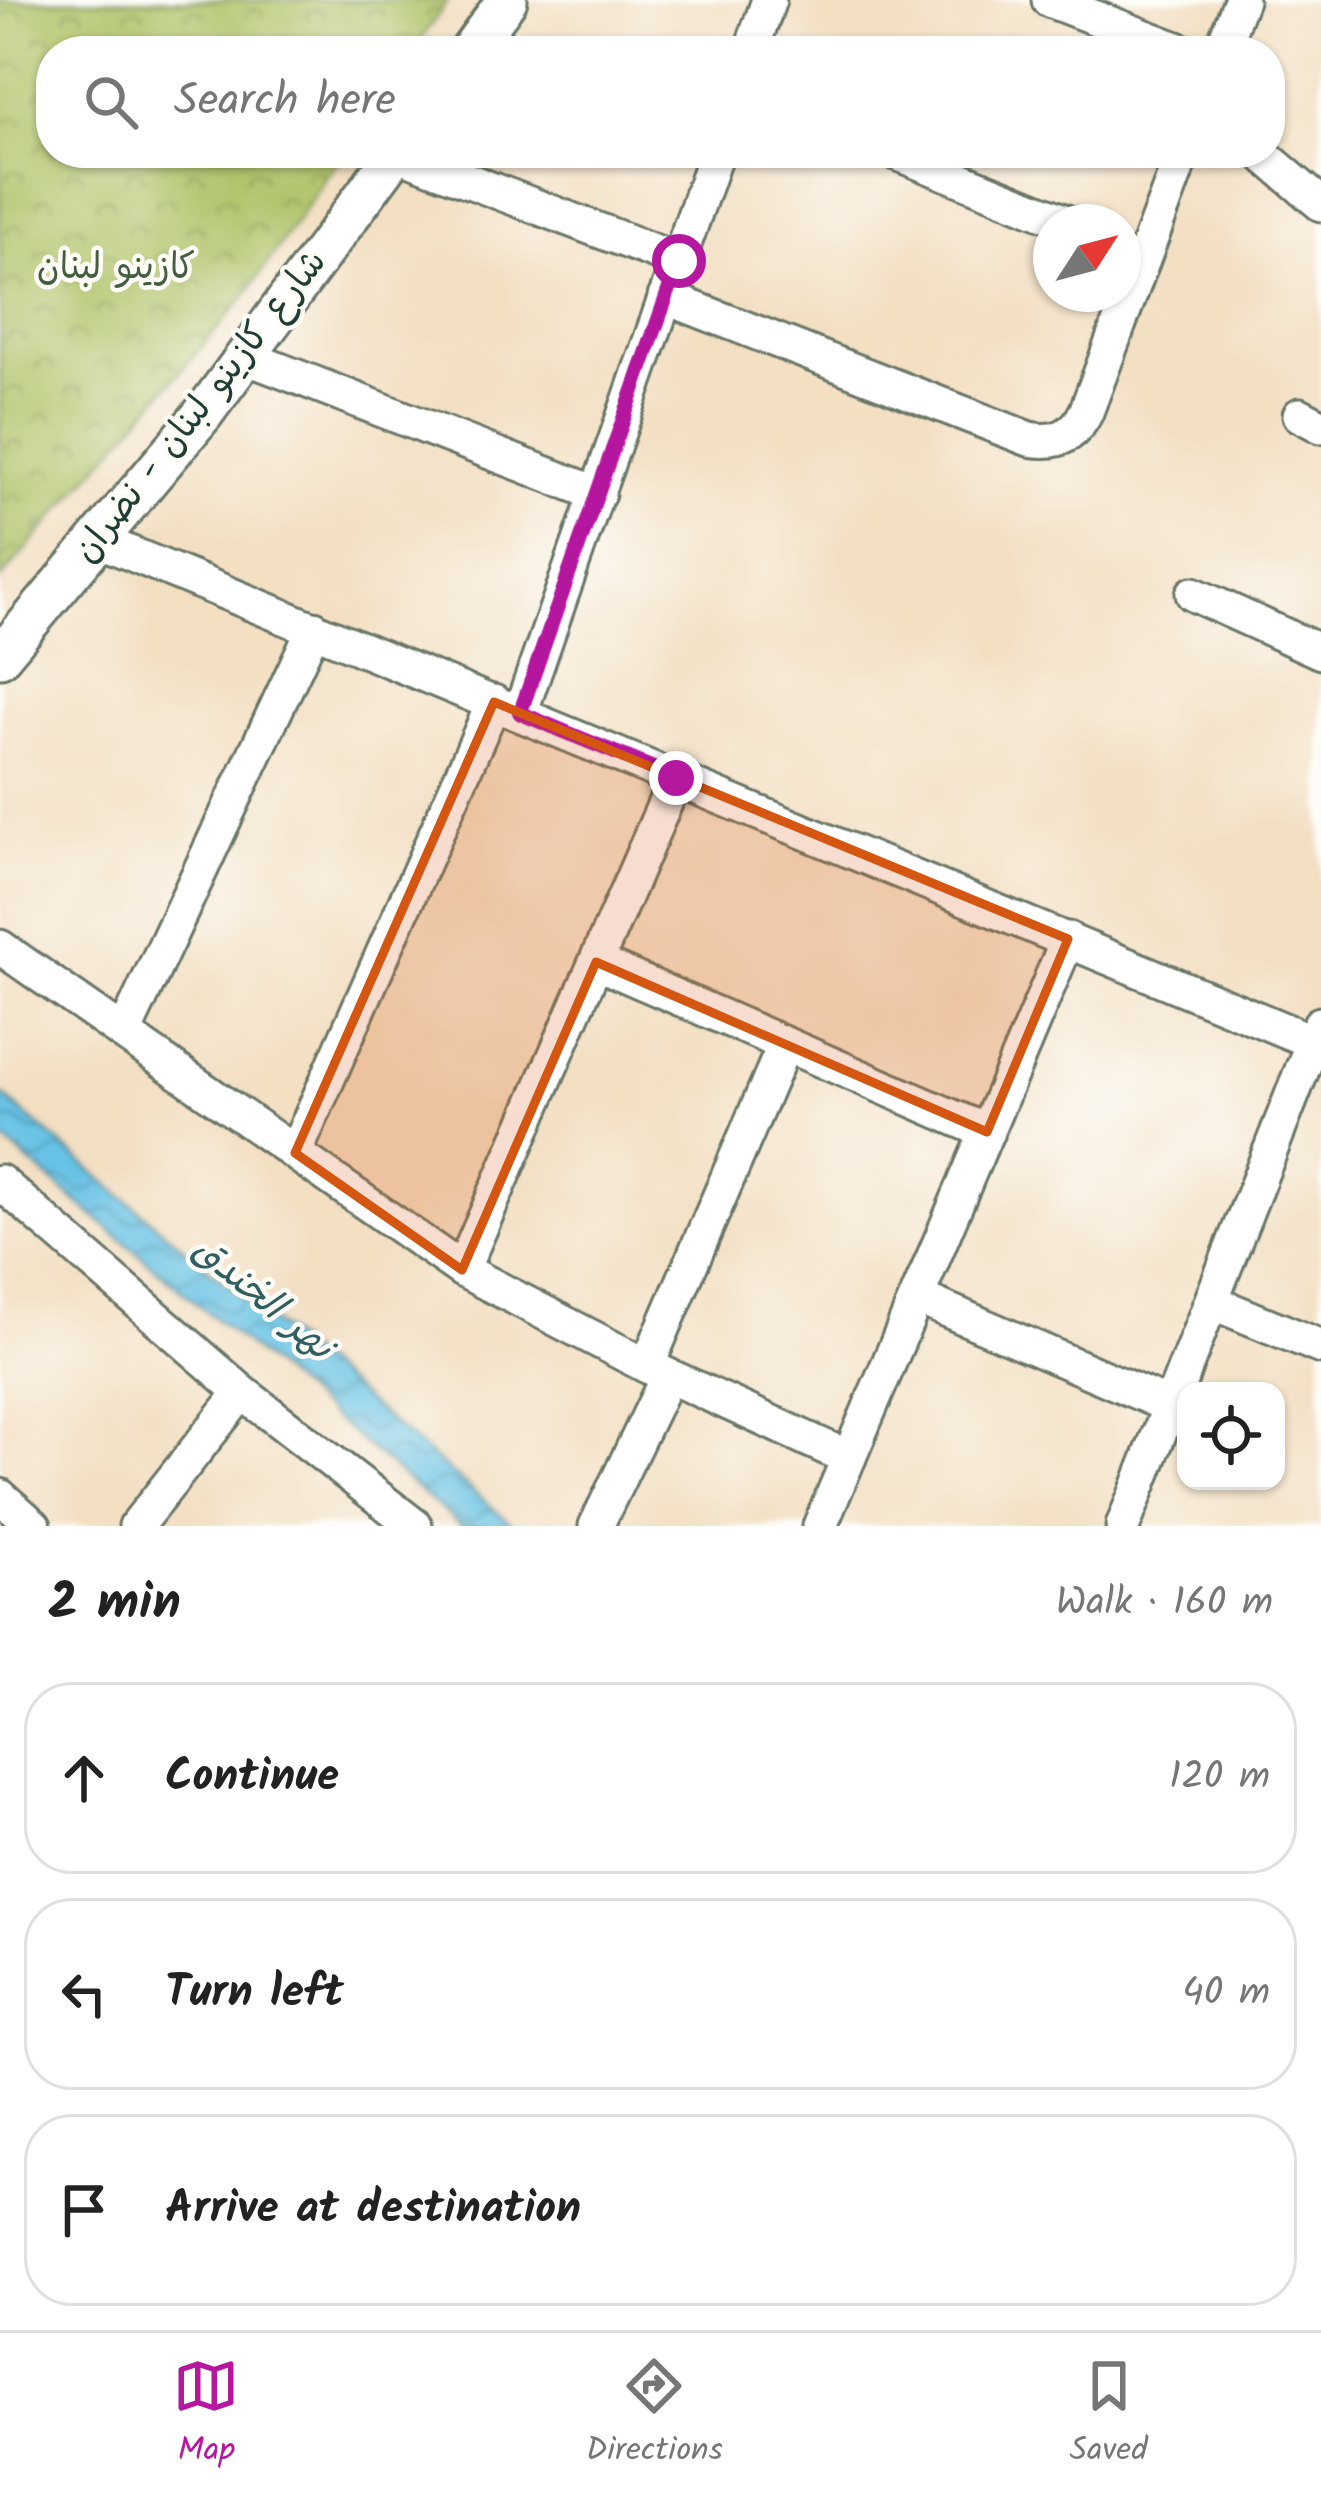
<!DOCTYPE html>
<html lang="en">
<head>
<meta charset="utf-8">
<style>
  body { margin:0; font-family:Kalam,"Playpen Sans Arabic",sans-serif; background:#f6f6f6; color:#222 }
  .controls { position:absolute; right:36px; bottom:36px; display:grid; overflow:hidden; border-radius:24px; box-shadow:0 3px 9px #0004 }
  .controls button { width:108px; height:108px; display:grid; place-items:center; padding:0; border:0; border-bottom:3px solid #e0e0e0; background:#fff; color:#222; font:60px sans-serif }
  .compass { position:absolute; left:1033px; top:204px; width:108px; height:108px; border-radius:50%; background:#fff; box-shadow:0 3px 9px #0004; rotate:54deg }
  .stop { position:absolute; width:36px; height:36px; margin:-27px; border:9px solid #b5179e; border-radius:50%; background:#fff }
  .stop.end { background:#b5179e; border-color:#fff; box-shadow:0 3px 12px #0008 }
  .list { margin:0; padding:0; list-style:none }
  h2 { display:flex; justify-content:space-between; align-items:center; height:156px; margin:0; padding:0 48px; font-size:51px }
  h2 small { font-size:39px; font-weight:400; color:#767676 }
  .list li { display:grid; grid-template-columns:78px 1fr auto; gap:36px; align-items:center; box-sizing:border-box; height:192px; margin:0 24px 24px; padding:0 24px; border:3px solid #e0e0e0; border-radius:48px }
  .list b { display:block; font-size:45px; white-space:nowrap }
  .list em { font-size:39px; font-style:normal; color:#767676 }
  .icon { flex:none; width:66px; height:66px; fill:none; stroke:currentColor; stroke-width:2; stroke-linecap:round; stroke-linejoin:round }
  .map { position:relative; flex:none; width:1321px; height:1526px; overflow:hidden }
  .search { position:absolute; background:#fff; box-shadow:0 3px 9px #0004; left:36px; right:36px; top:36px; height:132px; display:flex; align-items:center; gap:30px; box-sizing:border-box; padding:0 42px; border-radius:48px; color:#767676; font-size:45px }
  .sheet { height:804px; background:#fff }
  nav { display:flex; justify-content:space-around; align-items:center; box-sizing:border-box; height:168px; border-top:3px solid #e0e0e0; background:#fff; font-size:33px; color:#767676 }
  nav a { display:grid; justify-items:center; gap:6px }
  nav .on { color:#b5179e }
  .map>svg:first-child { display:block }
  .park { fill:url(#park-crowns); stroke:#66804d; stroke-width:3 }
  .water { fill:url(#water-waves); stroke:#43808c; stroke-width:3 }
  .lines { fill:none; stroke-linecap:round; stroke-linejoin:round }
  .minor-casing { stroke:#697666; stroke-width:39 }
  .tertiary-casing { stroke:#697666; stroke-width:45 }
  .minor { stroke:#fff; stroke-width:33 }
  .tertiary { stroke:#fff; stroke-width:39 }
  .route { stroke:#b5179e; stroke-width:15 }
  .marked { fill:#d45610; fill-opacity:0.2; stroke:#d45610; stroke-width:9; stroke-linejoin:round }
  .labels { text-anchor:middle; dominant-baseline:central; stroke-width:9; stroke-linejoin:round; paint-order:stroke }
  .park-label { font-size:36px; fill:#435e40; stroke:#fdfcf7 }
  .street-label { font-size:36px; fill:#1f3d34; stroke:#fdfcf7 }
  .water-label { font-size:39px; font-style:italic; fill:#315e60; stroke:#fdfcf7 }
</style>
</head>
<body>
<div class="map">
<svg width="1321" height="1526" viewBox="0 0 1321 1526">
  <defs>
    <pattern id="park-crowns" width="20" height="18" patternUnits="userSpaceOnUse" patternTransform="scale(3)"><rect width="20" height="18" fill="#aec266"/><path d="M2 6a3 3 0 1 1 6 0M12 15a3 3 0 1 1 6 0" fill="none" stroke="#8d9f55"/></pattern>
    <pattern id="water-waves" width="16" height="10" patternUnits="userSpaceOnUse" patternTransform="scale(3)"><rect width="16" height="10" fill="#67c2e5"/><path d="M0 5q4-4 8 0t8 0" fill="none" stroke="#549fba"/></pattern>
  </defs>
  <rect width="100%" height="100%" fill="#fdfcf7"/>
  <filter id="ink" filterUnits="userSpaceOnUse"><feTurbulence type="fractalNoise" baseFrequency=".00833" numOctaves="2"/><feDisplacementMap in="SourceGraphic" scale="24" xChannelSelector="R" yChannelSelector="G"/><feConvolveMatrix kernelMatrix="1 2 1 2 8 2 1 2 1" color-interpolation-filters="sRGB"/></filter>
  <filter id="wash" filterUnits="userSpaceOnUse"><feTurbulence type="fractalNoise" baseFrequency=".004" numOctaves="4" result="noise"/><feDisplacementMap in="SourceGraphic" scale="48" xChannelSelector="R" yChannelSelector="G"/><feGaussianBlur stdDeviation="2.7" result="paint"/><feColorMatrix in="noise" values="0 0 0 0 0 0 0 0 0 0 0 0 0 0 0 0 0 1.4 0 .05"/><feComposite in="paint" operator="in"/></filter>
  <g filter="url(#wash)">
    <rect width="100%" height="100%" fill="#f3dfc2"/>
    <path class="park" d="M0 0H448L413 51H51V153H343L243 299 0 580Z"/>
    <path class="water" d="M0 1093 514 1526H461L0 1137Z"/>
  </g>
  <g filter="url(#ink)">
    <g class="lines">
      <g class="minor-casing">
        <path id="minor" d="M1049 0 1182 51
          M751 51 769 0
          M1221 51 1241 0
          M396 153 679 261
          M896 153 1066 222
          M1261 153 1321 204
          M665 297 1029 439C1055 444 1074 437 1086 412L1183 153
          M246 357 598 494
          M1300 415 1321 426
          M98 540 1313 1042
          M1193 594 1321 652
          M520 713 716 153
          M0 947 462 1270 647 1366 849 1458
          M596 962 987 1132
          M125 1031 314 628
          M295 1153 494 702
          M0 1182 242 1392 415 1526
          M462 1270 676 778
          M919 1298 1172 1407
          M1214 1303 1321 1347
          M647 1366 785 1044
          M0 1496 34 1526
          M136 1526 242 1392
          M596 1526 668 1376
          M820 1526 1068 939
          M1123 1526 1320 1024"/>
      </g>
      <g class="tertiary-casing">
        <path id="tertiary" d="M470 51 507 0
          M0 657 203 414 396 153"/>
      </g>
      <use href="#minor" class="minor"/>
      <use href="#tertiary" class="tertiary"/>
    </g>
  </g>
  <g class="lines" filter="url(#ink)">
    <path class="route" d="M676 778 520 713 679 261"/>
  </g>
  <path class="marked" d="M494 702 1068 939 987 1132 596 962 462 1270 295 1153Z"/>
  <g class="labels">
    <g class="park-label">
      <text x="116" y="268">كازينو لبنان</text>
    </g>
    <g class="street-label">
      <text transform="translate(201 407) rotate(-52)">شارع كازينو لبنان - نضران</text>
    </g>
    <g class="water-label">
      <text transform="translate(262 1299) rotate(40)">نهر الخندق</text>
    </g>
  </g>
</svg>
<div class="controls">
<button><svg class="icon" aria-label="locate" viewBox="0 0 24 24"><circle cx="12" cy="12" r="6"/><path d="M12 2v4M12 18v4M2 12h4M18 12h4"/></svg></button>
</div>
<svg class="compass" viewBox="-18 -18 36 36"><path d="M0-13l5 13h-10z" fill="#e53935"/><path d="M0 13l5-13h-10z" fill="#767676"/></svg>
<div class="stop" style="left:679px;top:261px"></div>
<div class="stop end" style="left:676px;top:778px"></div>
<div class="search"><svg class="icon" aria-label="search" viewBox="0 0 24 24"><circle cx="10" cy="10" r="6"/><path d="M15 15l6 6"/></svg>Search here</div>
</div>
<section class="sheet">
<h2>2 min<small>Walk · 160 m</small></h2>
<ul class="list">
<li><svg class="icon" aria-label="ahead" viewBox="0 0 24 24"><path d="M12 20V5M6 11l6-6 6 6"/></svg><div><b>Continue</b></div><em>120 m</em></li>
<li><svg class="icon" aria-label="left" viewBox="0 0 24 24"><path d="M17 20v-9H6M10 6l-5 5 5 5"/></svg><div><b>Turn left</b></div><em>40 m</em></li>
<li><svg class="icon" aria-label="arrive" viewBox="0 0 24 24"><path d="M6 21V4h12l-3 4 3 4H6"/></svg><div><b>Arrive at destination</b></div></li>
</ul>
</section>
<nav>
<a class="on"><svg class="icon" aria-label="map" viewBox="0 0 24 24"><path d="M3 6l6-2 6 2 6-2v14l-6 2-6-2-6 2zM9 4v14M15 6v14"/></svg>Map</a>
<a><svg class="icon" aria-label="directions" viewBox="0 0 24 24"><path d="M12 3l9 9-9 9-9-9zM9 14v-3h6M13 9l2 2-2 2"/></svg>Directions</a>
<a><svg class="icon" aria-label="saved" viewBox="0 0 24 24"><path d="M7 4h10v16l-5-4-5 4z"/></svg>Saved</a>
</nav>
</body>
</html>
